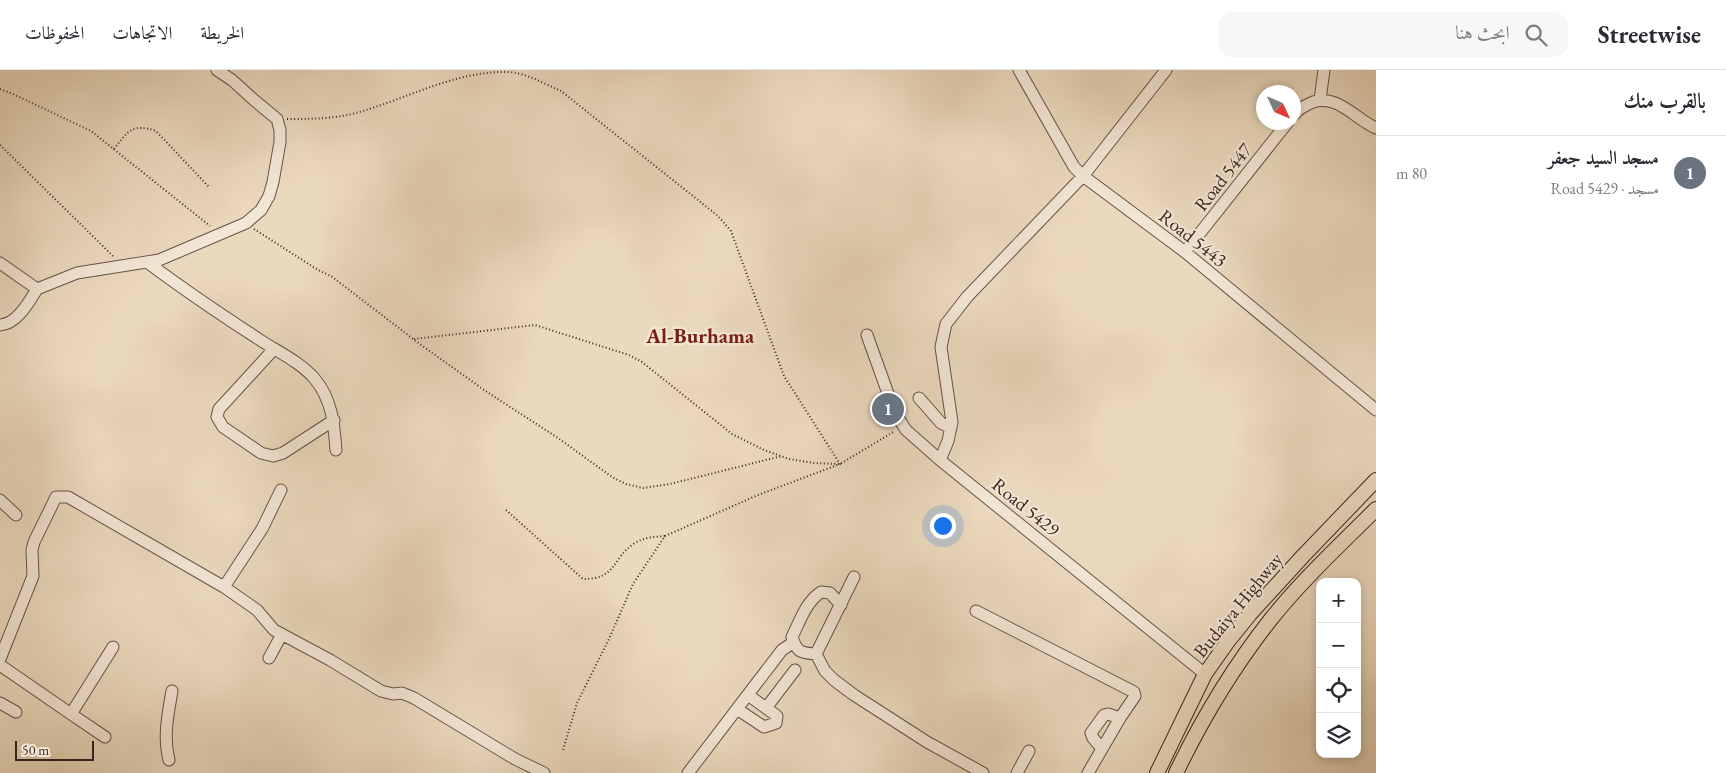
<!DOCTYPE html>
<html lang="ar">
<head>
<meta charset="utf-8">
<style>
  body { margin:0; font-family:"EB Garamond",Amiri,serif; background:#f7f7f7; color:#2b2b33; direction:rtl }
  .controls { position:absolute; right:15px; bottom:15px; display:grid; overflow:hidden; border-radius:10px; box-shadow:0 2px 8px #0003 }
  .controls button { width:45px; height:45px; display:grid; place-items:center; padding:0; border:0; border-bottom:1px solid #e1e1e2; background:#fff; color:#2b2b33; font:25px sans-serif }
  .compass { position:absolute; left:1256px; top:15px; width:45px; height:45px; border-radius:50%; background:#fff; box-shadow:0 2px 8px #0003; rotate:134deg }
  .scale { position:absolute; left:15px; bottom:12px; width:79px; box-sizing:border-box; padding-left:5px; border:2px solid #38261e; border-top:0; font-size:14px; line-height:18px; white-space:nowrap; color:#38261e; -webkit-text-stroke:4px #f2e6d5; paint-order:stroke }
  .you { position:absolute; left:942px; top:455px; width:18px; height:18px; margin:-12px; border:4px solid #fff; border-radius:50%; background:#1a73e8; box-shadow:0 0 0 8px #1a73e833 }
  .badge { display:grid; place-items:center; width:32px; height:32px; border-radius:50%; background:#db2777; color:#fff; font-size:16px; font-weight:700 }
  .pin { position:absolute; translate:-50% -50%; border:2px solid #fff; box-shadow:0 1px 5px #0006 }
  .list { margin:0; padding:0; list-style:none }
  h2 { display:flex; justify-content:space-between; align-items:center; height:65px; margin:0; padding:0 20px; font-size:21px }
  h2 small { font-size:16px; font-weight:400; color:#7c7c81 }
  .list li { display:grid; grid-template-columns:32px 1fr auto; gap:15px; align-items:center; box-sizing:border-box; height:75px; padding:0 20px; border-top:1px solid #e1e1e2 }
  .list b { display:block; font-size:19px; white-space:nowrap }
  .list p { margin:0; font-size:16px; white-space:nowrap; color:#7c7c81 }
  .list em { font-size:16px; font-style:normal; color:#7c7c81 }
  .icon { flex:none; width:28px; height:28px; fill:none; stroke:currentColor; stroke-width:2; stroke-linecap:round; stroke-linejoin:round }
  .map { position:relative; flex:none; width:1376px; height:703px; overflow:hidden; direction:ltr }
  header { display:flex; align-items:center; gap:30px; box-sizing:border-box; height:70px; padding:0 25px; background:#fff; border-bottom:1px solid #e1e1e2 }
  header strong { font-size:24px }
  nav { display:flex; gap:28px; margin-inline-start:auto; font-size:18px }
  .search { width:350px; height:45px; background:#f7f7f7; display:flex; align-items:center; gap:12px; box-sizing:border-box; padding:0 18px; border-radius:15px; color:#7c7c81; font-size:19px }
  main { display:flex }
  aside { flex:1; background:#fff }
  .map>svg:first-child { display:block }
  .lines { fill:none; stroke-linecap:round; stroke-linejoin:round }
  .minor-casing { stroke:#655346; stroke-width:13 }
  .major-casing { stroke:#38261e; stroke-width:16 }
  .path { stroke:#38261e; stroke-width:2; stroke-dasharray:1 2.5; stroke-linecap:butt }
  .minor { stroke:#f2e6d5; stroke-width:11 }
  .major { stroke:#ebd9be; stroke-width:14 }
  .labels { text-anchor:middle; dominant-baseline:central; stroke-width:4.5; stroke-linejoin:round; paint-order:stroke }
  .street-label { font-size:19px; fill:#38261e; stroke:#f2e6d5 }
  .quarter-label { font-size:21px; font-weight:bold; fill:#7a1f14; stroke:#f2e6d5 }
</style>
</head>
<body>
<header>
<strong>Streetwise</strong>
<div class="search"><svg class="icon" aria-label="search" viewBox="0 0 24 24"><circle cx="10" cy="10" r="6"/><path d="M15 15l6 6"/></svg>ابحث هنا</div>
<nav><a>الخريطة</a><a>الاتجاهات</a><a>المحفوظات</a></nav>
</header>
<main>
<aside>
<h2>بالقرب منك<small></small></h2>
<ul class="list">
<li><span class="badge" style="background:#6b7280">1</span><div><b>مسجد السيد جعفر</b><p>مسجد · Road 5429</p></div><em>80 m</em></li>
</ul>
</aside>
<div class="map">
<svg width="1376" height="703" viewBox="0 0 1376 703">
  <rect width="100%" height="100%" fill="#ebd9be"/>
  <filter id="stains"><feTurbulence type="fractalNoise" baseFrequency=".004" numOctaves="4"/><feColorMatrix values="0 0 0 0 .2 0 0 0 0 .09 0 0 0 0 .02 0 0 0 .5 -.17"/></filter>
  <radialGradient id="worn" r=".72"><stop offset=".6" stop-color="#630" stop-opacity="0"/><stop offset="1" stop-color="#630" stop-opacity=".3"/></radialGradient>
  <g class="lines">
    <g class="minor-casing">
      <path id="minor" d="M1019 0 1074 97 1083 106 1185 182 1376 340
        M1320 30 1324 0
        M1294 45C1298 39 1306 35 1313 32 1338 24 1355 49 1376 58
        M1185 182 1288 52
        M147 192C183 219 220 244 257 268 276 281 299 291 314 308 332 329 334 353 336 380
        M0 193 37 219
        M37 219 77 203 159 190 246 153 261 140 269 126 273 112 280 72V60L277 49 254 30 232 10 217 0
        M0 255C17 254 29 232 37 219
        M867 265 895 343 906 360 940 390 1205 604
        M274 279 219 339 217 347 223 357 261 383 273 386 283 383 334 350
        M919 328 941 353 951 358
        M940 390 948 371 952 352 941 277 946 254 967 227 1083 106 1166 0
        M0 430 16 445
        M854 507 816 584 825 601 834 610 854 625 927 672 983 703
        M224 517 262 459 281 420
        M976 541 1134 622 1135 626 1120 648 1088 703
        M816 584C800 583 797 582 792 567 800 551 806 532 821 522L830 523 841 535
        M269 588 282 564
        M0 589 33 506 32 480 34 472 56 427H68L224 517 257 540 274 560 330 590 381 621 393 624 402 623 414 628 515 689 544 703
        M0 595 71 644 105 667
        M748 625 766 638 795 600
        M0 633 16 642
        M737 639 764 657 776 653 777 646 766 638
        M71 644 113 577
        M1102 679 1093 668 1091 663 1104 645 1108 644 1120 648
        M169 690C163 667 168 644 172 621
        M688 703 782 580 794 572
        M1017 703 1029 681"/>
    </g>
    <g class="major-casing">
      <path id="major" d="M1157 703 1205 604 1229 570 1250 544 1303 486 1376 410
        M1176 703C1202 649 1234 596 1271 549 1303 509 1341 474 1376 439"/>
    </g>
    <path class="path" d="M0 19 13 24 91 61 210 156
      M287 49C311 49 333 49 356 43 407 29 456 0 510 2 528 4 545 14 561 21L718 146 731 161 784 306 840 394 758 425 665 466 633 514 609 569 577 633 563 680
      M0 75 114 187
      M114 79C128 61 132 53 156 61L209 117
      M254 159 318 200 331 206 421 275 487 322 558 368 612 407 626 414 643 418 670 414 782 386
      M414 269 535 255 629 285 642 292 732 364 764 380 789 389 814 393 840 394 895 361
      M506 440 583 509C618 509 611 488 635 473 644 467 655 467 665 466"/>
    <use href="#minor" class="minor"/>
    <use href="#major" class="major"/>
  </g>
  <g class="labels">
    <g class="street-label">
      <text transform="translate(1223 107) rotate(-52)">Road 5447</text>
      <text transform="translate(1193 168) rotate(38)">Road 5443</text>
      <text transform="translate(1026 437) rotate(39)">Road 5429</text>
      <text transform="translate(1238 535) rotate(-51)">Budaiya Highway</text>
    </g>
    <g class="quarter-label">
      <text x="700" y="265">Al-Burhama</text>
    </g>
  </g>
  <rect width="100%" height="100%" filter="url(#stains)"/>
  <rect width="100%" height="100%" fill="url(#worn)"/>
</svg>
<div class="controls">
<button>+</button>
<button>−</button>
<button><svg class="icon" aria-label="locate" viewBox="0 0 24 24"><circle cx="12" cy="12" r="6"/><path d="M12 2v4M12 18v4M2 12h4M18 12h4"/></svg></button>
<button><svg class="icon" aria-label="layers" viewBox="0 0 24 24"><path d="M12 4l9 5-9 5-9-5zM3 14l9 5 9-5"/></svg></button>
</div>
<svg class="compass" viewBox="-18 -18 36 36"><path d="M0-13l5 13h-10z" fill="#e53935"/><path d="M0 13l5-13h-10z" fill="#7c7c81"/></svg>
<div class="scale">50 m</div>
<div class="you"></div>
<div class="pin badge" style="left:888px;top:339px;background:#6b7280">1</div>
</div>
</main>
</body>
</html>
